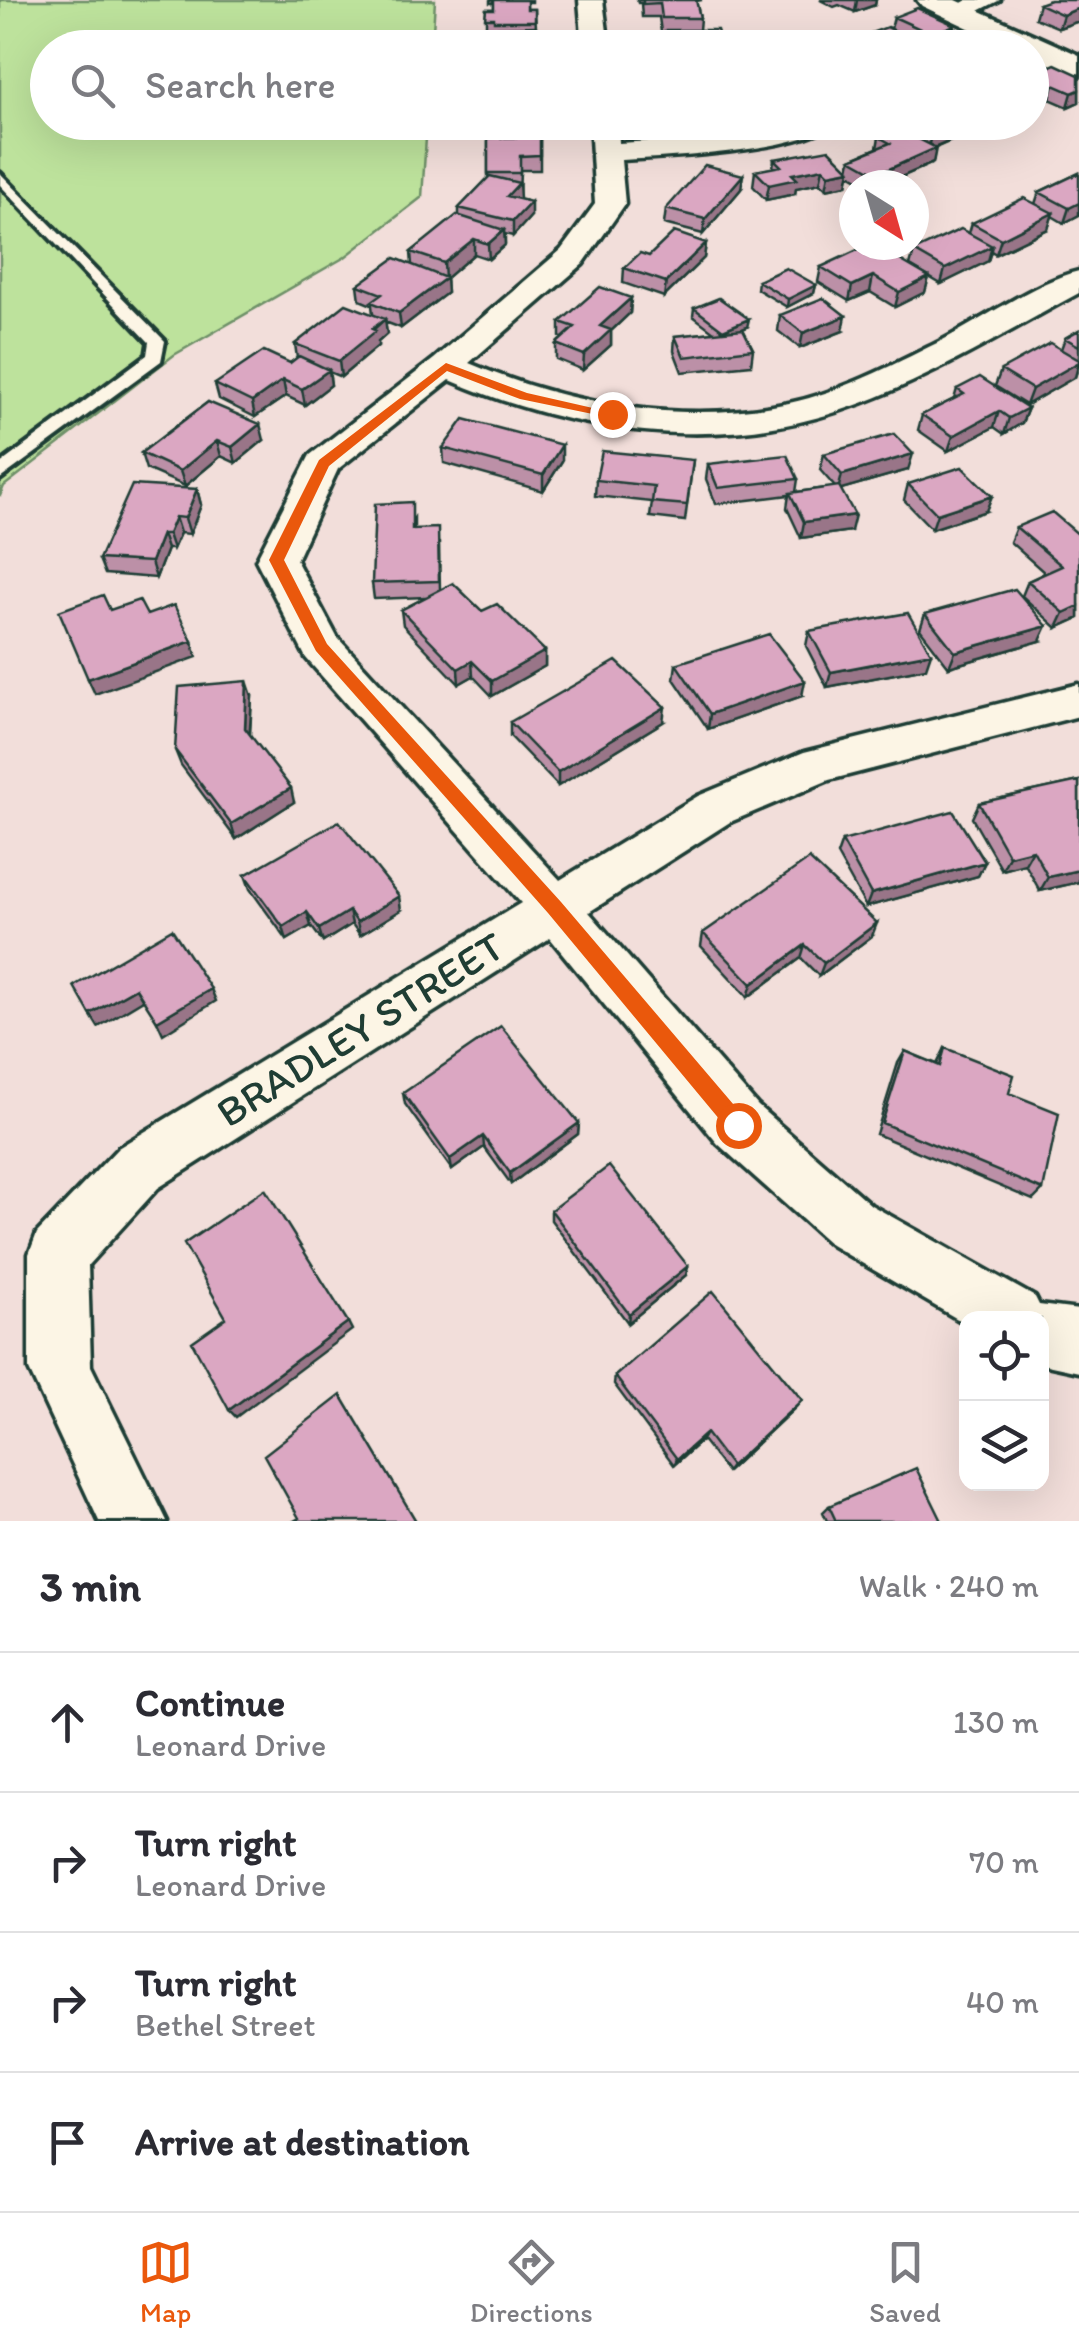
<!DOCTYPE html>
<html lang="en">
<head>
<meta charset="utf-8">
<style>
  body { margin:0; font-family:Itim,sans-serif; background:#f2f2f3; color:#2b2b33 }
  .controls { position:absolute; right:30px; bottom:30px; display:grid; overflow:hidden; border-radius:20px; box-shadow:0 10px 40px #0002 }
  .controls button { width:90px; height:90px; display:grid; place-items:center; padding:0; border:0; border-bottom:2px solid #e1e1e2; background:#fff; color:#2b2b33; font:50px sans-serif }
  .compass { position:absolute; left:839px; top:170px; width:90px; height:90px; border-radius:50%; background:#fff; box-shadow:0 10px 40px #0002; rotate:143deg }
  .stop { position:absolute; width:30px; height:30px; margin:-22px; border:8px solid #ea580c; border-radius:50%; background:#fff }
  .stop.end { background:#ea580c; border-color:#fff; box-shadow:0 2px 10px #0008 }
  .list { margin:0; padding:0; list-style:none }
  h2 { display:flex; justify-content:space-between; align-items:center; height:130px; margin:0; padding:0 40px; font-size:42px }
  h2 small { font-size:32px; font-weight:400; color:#7c7c81 }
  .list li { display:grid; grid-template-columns:65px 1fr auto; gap:30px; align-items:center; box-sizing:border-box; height:140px; padding:0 40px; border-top:2px solid #e1e1e2 }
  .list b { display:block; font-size:38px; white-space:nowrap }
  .list p { margin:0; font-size:32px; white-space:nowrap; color:#7c7c81 }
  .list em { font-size:32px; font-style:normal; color:#7c7c81 }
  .icon { flex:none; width:55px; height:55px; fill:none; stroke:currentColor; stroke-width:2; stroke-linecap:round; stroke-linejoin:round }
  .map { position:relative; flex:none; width:1079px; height:1521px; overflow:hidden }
  .search { position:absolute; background:#fff; box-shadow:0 10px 40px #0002; left:30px; right:30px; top:30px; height:110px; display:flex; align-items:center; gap:25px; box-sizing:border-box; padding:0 35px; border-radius:55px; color:#7c7c81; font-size:38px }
  .sheet { height:690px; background:#fff }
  nav { display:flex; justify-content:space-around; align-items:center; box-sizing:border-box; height:140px; border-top:2px solid #e1e1e2; background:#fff; font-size:28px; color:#7c7c81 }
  nav a { display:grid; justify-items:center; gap:5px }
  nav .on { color:#ea580c }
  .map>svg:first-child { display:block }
  .green { fill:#bde29c; stroke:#6e9068; stroke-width:2.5 }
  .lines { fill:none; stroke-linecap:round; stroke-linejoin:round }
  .lane-casing { stroke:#1f3d34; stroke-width:8 }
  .street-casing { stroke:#1f3d34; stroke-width:7 }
  .secondary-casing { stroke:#1f3d34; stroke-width:7 }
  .lane { fill:#fcf5e5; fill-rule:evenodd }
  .street { fill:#fcf5e5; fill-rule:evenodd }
  .secondary { fill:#fcf5e5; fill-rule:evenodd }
  .wall { fill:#bc90a7; stroke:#1f3d34; stroke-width:2.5 }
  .shaded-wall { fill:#997588; stroke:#1f3d34; stroke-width:2.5 }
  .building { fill:#dba7c2; stroke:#1f3d34; stroke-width:2.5 }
  .route { fill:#ea580c }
  .labels { text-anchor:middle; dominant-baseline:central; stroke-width:9; stroke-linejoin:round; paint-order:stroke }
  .street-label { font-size:42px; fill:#1f3d34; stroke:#fcf5e5 }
</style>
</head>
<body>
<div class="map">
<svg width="1079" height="1521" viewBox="0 0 1079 1521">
  <rect width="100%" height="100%" fill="#f2deda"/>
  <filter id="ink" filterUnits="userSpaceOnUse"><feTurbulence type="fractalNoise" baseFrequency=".01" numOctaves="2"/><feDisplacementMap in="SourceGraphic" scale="20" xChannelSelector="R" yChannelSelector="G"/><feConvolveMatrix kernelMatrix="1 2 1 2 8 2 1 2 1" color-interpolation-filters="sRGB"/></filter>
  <g filter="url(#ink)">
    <path class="green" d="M0 0H435L432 47 48 48V122L427 123 422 197 345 257 174 355 4 486 0 496Z"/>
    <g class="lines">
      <g class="lane-casing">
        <path id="lane" d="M0 173 165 341 161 361 0 479V464L147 355 149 342 0 185Z"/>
      </g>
      <g class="street-casing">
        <path id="street" d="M579 0H603L609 48H583Z
          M967 0H1000L967 17H949L946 12Z
          M590 122H618L619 143 715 137 790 122H833C809 151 662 158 621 160L625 204 583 264 469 363C568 405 683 425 789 403 841 392 890 366 937 343 979 322 1036 281 1079 271V293C1001 335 924 383 839 411 713 453 569 432 450 380L338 469 296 560 337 637 560 880 698 796 804 752 1079 684V716L829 780 730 822 589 912 758 1106 871 1205 1035 1297 1039 1305 1079 1310V1372L1042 1364V1318H966V1324L831 1245 718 1144 550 938 158 1188 88 1265 91 1366 167 1521H99L29 1370V1254L37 1233 118 1148 521 903 306 658 256 560 310 455 434 359 561 250 595 204Z"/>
      </g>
      <g class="secondary-casing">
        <path id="secondary" d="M917 0H956L1079 55V76L1032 57V48H1011L922 6Z"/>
      </g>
      <use href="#lane" class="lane"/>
      <use href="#street" class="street"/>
      <use href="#secondary" class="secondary"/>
    </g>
    <path class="wall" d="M490 0H532V2H527V9H535L537 48H498V35H495L494 32H486V9H494V3H490Z
      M637 0H702L696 1 700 18 699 30 721 43 720 48H645L646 42H665V32H661L659 17H642L641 3H638Z
      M820 0H876L875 5 855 12 839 5 834 7Z
      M1079 0V21L1059 28 1035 18 1039 4Z
      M894 17 952 39 929 48 908 38 906 48H853L855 39 891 29Z
      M1032 74 1079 75V102L1068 107 1050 99 1032 106Z
      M495 122H536V137H540V170H520L519 199 531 216 513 236 505 234V245L489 259 474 254 446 278 447 293 401 328 385 322 387 334 378 342V346L341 377 329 372 331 385 305 405 286 396 255 417 219 399 215 384 290 363 297 358 295 344 373 314 372 305 360 300 358 285 412 265 411 252 459 216V208L488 178V138H495Z
      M905 122 962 136 935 148 933 163 883 185H869L849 174 847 185 826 189 820 183 796 188 795 194 766 200 753 186 755 171 773 168 774 159 849 169 851 159 877 148 879 137 903 131Z
      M1079 173V215L1064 223 1052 216 1048 229 996 254 991 251 988 261 941 284 910 266 914 251 969 233 972 223 1035 204 1039 192Z
      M741 189 703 234 664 224 666 209Z
      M706 243 704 258 664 297 623 283 624 268 649 256Z
      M821 267 929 277 925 292 895 307 870 292 849 301 818 282Z
      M758 281 816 285 814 293 787 307 757 289Z
      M631 298 630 313 611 331V345L583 370 556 359V344L562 338 560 337V322Z
      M694 308 747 327 743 329 753 349 751 365 682 372 674 351 675 336 714 332 693 316Z
      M780 315 843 331 800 348 778 331Z
      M1079 330V366L1075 377 1026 405 995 386 1001 370 1061 349 1065 338Z
      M957 389 1028 408 1022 423 1004 434 994 427 948 451 918 430 922 415 954 399Z
      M208 402 264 440 236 463 221 456 185 486 146 469 141 453Z
      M443 448 562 461 543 491 444 463Z
      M824 454 908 470 841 489 851 531 801 538 787 508 789 495 716 504 706 479 708 464 798 479 796 492 835 487 820 470Z
      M693 460 685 521 650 517 652 502 595 496 596 480Z
      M908 484 986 511 932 529 904 500Z
      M197 489 201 505 190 534 180 533 173 549H167L156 578 105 574 99 559Z
      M414 518V529L439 543 440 590 482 611 545 651V666L492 696 473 676 459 684 403 625 401 610 426 597 374 599 372 583Z
      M1016 527 1079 535V618L1057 628 1022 596 1028 581 1045 573 1010 542Z
      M925 614 1040 641 949 667 920 629Z
      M809 631 926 668 827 687 806 646Z
      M676 664 802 696 708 729 674 679Z
      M252 696 250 735 294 802 236 839 181 765 175 750Z
      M510 722H663L558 786 510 736Z
      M1079 781V882L1040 891 1025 864 1002 870 972 818 979 803Z
      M842 841 985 862 978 876 866 907 837 855Z
      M245 875 401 910 360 935 352 924 323 942 311 926 287 940 250 889Z
      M703 933 872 936 819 976 801 958 748 997 701 946Z
      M945 1048 1009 1093 1043 1190 1033 1200 876 1134 898 1063 905 1051 937 1064Z
      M403 1093 579 1123 578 1134 511 1184 484 1147 452 1170 405 1104Z
      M551 1210 688 1266 686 1275 628 1323 551 1220Z
      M615 1376 802 1400 796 1407 727 1472 702 1440 674 1465 614 1384Z
      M829 1506 942 1521H827L823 1512Z"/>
    <path class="shaded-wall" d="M857 0H876L875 5 855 12Z
      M1079 8V21L1059 28 1063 15Z
      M955 25 952 39 928 48 931 34Z
      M908 37 906 48H881Z
      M1054 85 1050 99 1033 106 1037 92Z
      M1079 90V102L1068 107 1072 93Z
      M963 122H965L962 136 927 151 931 136Z
      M936 148 933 163 883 185H876L878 174Z
      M823 168 820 183 796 188 795 194 766 200 769 185 792 174Z
      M850 170 847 185 826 189 829 174Z
      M743 175 741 189 703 234 705 219Z
      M519 183 520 198 507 211V196Z
      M531 202V216L513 236V221Z
      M1079 203V215L1064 223 1069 208Z
      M1053 213 1048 229 996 254 1001 239Z
      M504 230 505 245 489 259 488 244Z
      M474 239V254L445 279 444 263Z
      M706 243 704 258 664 297 666 282Z
      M992 246 988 261 941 284 945 269Z
      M873 276 870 292 849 301 852 286Z
      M929 277 925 292 895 307 899 292Z
      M446 278 447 293 401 328 399 313Z
      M816 285 814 293 787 307 788 299Z
      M631 298 630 313 611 331V345L583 370 584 355 600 326Z
      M846 316 843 331 800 348 803 333Z
      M385 319 387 334 378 342V346L341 377 339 361Z
      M749 319 747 327 722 338 723 330Z
      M1079 362 1075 377 1026 405 1032 389Z
      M329 370 331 385 305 405 302 389Z
      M283 380 286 396 255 417 252 402Z
      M1028 408 1022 423 1004 434 1009 418Z
      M999 411 994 427 948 451 953 436Z
      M260 424 264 440 236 463 232 447Z
      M217 441 221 456 185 486 180 471Z
      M562 445V461L543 491V475Z
      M913 454 908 470 838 490 842 475Z
      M197 489 201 505 190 534 185 518Z
      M992 496 986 511 932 529 937 514Z
      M855 515 851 531 801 538 804 522Z
      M175 517 180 533 173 549 168 534Z
      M162 534 167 549 156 578 151 562Z
      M1079 606V618L1057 628 1064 613Z
      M1047 626 1040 641 949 667 955 652Z
      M192 641 197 657 95 694 88 679Z
      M545 651V666L492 696V681Z
      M931 653 926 668 827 687 831 672Z
      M472 661 473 676 459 684 458 669Z
      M247 681 252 696 249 743 245 728Z
      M805 681 802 696 708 729 710 714Z
      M665 707 663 722 558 786V772Z
      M291 788 294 802 236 839 231 824Z
      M1033 850 1025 864 1002 870 1009 856Z
      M985 862 978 876 866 907 871 894Z
      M1079 870V882L1040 891 1048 877Z
      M399 896 401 910 360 935 357 922Z
      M349 911 352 924 323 942 319 929Z
      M307 912 311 926 287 940 283 927Z
      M877 923 872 936 819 976 824 963Z
      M805 945 801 958 748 997 752 984Z
      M136 988 143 1000 98 1027 90 1014Z
      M211 989 216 1001 163 1034 157 1021Z
      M579 1123 578 1134 511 1184 510 1173Z
      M483 1136 484 1147 452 1170 450 1159Z
      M688 1266 686 1275 628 1323 629 1314Z
      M348 1322 352 1330 236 1417 229 1410Z
      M802 1400 796 1407 727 1472 731 1466Z
      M706 1433 702 1440 674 1465 677 1459Z"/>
    <path class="building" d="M494 0H527V9H535V21H494V18H485L486 9H494Z
      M643 0H696L700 18H662L660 3 643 4Z
      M1050 0H1079V8L1063 15 1039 4Z
      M917 8 955 25 931 34 894 17Z
      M536 26 537 44H532V48H498V27Z
      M887 27 908 37 881 48H872L855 39Z
      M666 30H717L721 43H692L693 48H646V42H668Z
      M1055 64 1079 75V90L1072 93 1054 85 1037 92 1032 89V74Z
      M495 122H536L535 132H494Z
      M905 122H963L931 136Z
      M899 129 936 148 878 174 851 159 890 143 879 137Z
      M540 137V155L520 156V173H488V138Z
      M829 149 850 170 829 174 823 168 792 174 797 179 769 185 755 171 781 166 774 159Z
      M705 165 743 175 705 219 666 209Z
      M1079 173V203L1069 208 1039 192Z
      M490 176 519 183 507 196 531 202 513 221 459 208Z
      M1024 198 1053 213 1001 239 972 223Z
      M457 215 504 230 488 244 474 239 444 263 411 252Z
      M961 229 992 246 945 269 914 251Z
      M674 232 706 243 666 282 624 268 640 253 649 256Z
      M868 245H874L929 277 899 292 873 276 852 286 821 267Z
      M395 258 446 278 399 313 371 302 382 294 358 285Z
      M786 268 816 285 788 299 758 281Z
      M600 287 631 298 600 326 611 330 584 355 556 344 575 327 560 322Z
      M719 298 749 319 723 330 694 308Z
      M823 298 846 316 803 333 780 315Z
      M346 304 385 319 372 329 376 331 339 361 295 344Z
      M743 329 753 349 684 357 675 336Z
      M1079 330V346L1065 338Z
      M1050 343 1079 360V362L1032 389 1001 370Z
      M264 351 290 363 299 356 329 370 302 389 283 380 252 402 215 384Z
      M980 377 1028 408 1009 418 999 411 953 436 922 415 964 394 957 389Z
      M208 402 260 424 232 447 217 441 180 471 141 453Z
      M464 419 562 445 543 475 443 448Z
      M894 434 913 454 842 475 824 454Z
      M602 451 693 460 687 505 652 502 654 486 596 480Z
      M787 455 798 479 718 488 708 464Z
      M962 467 992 496 937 514 908 484Z
      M132 485 197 489 185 518 175 517 168 534H162L151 562 99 559Z
      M839 486 855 515 804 522 790 493Z
      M412 502V529L438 528 439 581 372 583 375 504Z
      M1052 512 1079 535V606L1064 613 1028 581 1062 566 1016 527Z
      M453 583 482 611 497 604 545 651 492 681 472 661 458 669 401 610Z
      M1015 589 1047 626 955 652 925 614Z
      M103 595 110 610 139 600 147 615 174 605 192 641 88 679 59 611Z
      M908 613 931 653 831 672 809 631Z
      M769 634 805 681 710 714 676 664Z
      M616 661 665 707 558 772 510 722Z
      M247 681 245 728 291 788 231 824 175 750 179 687Z
      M1079 781V870L1048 877 1033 850 1009 856 979 803Z
      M953 811 985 862 871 894 842 841Z
      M339 821 399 896 357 922 349 911 319 929 307 912 283 927 245 875Z
      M809 859 877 923 824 963 805 945 752 984 703 933Z
      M172 929 211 989 157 1021 136 988 90 1014 74 986Z
      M501 1026 579 1123 510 1173 483 1136 450 1159 403 1093Z
      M945 1048 1014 1075 1009 1093 1059 1113 1043 1190 882 1123 905 1051 940 1066Z
      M609 1166 688 1266 629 1314 551 1210Z
      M265 1189 348 1322 229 1410 192 1342 226 1318 184 1244Z
      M713 1291 802 1400 731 1466 706 1433 677 1459 615 1376Z
      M341 1395 416 1521H294L299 1518 264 1455Z
      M916 1468 942 1521H836L829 1506Z"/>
  </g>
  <path class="route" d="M446 363 527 393 619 414 612 418 520 399 447 371 329 466 284 560 327 644 561 902 745 1118 747 1125 738 1135 730 1132 548 913 316 651 269 560 319 460Z"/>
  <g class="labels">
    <g class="street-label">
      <text transform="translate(360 1029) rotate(-32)">BRADLEY STREET</text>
    </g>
  </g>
</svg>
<div class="controls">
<button><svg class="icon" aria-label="locate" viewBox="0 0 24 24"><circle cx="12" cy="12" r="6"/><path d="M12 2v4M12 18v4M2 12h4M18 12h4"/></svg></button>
<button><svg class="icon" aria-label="layers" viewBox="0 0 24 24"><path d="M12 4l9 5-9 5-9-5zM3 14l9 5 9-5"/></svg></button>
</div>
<svg class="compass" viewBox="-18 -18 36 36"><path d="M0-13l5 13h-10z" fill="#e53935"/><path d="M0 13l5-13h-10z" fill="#7c7c81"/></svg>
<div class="stop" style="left:738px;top:1125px"></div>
<div class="stop end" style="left:612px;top:414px"></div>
<div class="search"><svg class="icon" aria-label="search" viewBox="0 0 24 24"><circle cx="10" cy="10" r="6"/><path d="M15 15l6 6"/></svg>Search here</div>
</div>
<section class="sheet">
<h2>3 min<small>Walk · 240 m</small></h2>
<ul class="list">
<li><svg class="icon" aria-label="ahead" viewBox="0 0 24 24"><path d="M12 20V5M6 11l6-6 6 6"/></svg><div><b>Continue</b><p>Leonard Drive</p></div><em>130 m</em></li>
<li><svg class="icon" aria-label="right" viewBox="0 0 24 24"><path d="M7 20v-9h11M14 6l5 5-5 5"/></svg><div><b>Turn right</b><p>Leonard Drive</p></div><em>70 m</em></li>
<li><svg class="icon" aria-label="right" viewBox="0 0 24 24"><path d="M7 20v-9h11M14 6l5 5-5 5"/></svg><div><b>Turn right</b><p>Bethel Street</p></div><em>40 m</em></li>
<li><svg class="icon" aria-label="arrive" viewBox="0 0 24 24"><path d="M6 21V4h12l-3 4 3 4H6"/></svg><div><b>Arrive at destination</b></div></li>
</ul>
</section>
<nav>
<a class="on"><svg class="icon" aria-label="map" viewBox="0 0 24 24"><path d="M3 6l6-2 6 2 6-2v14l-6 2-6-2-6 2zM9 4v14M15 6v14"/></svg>Map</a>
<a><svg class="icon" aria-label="directions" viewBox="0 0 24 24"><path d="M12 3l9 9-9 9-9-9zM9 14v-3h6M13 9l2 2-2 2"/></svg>Directions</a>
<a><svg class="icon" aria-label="saved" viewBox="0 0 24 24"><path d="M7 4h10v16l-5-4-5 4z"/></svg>Saved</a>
</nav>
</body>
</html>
